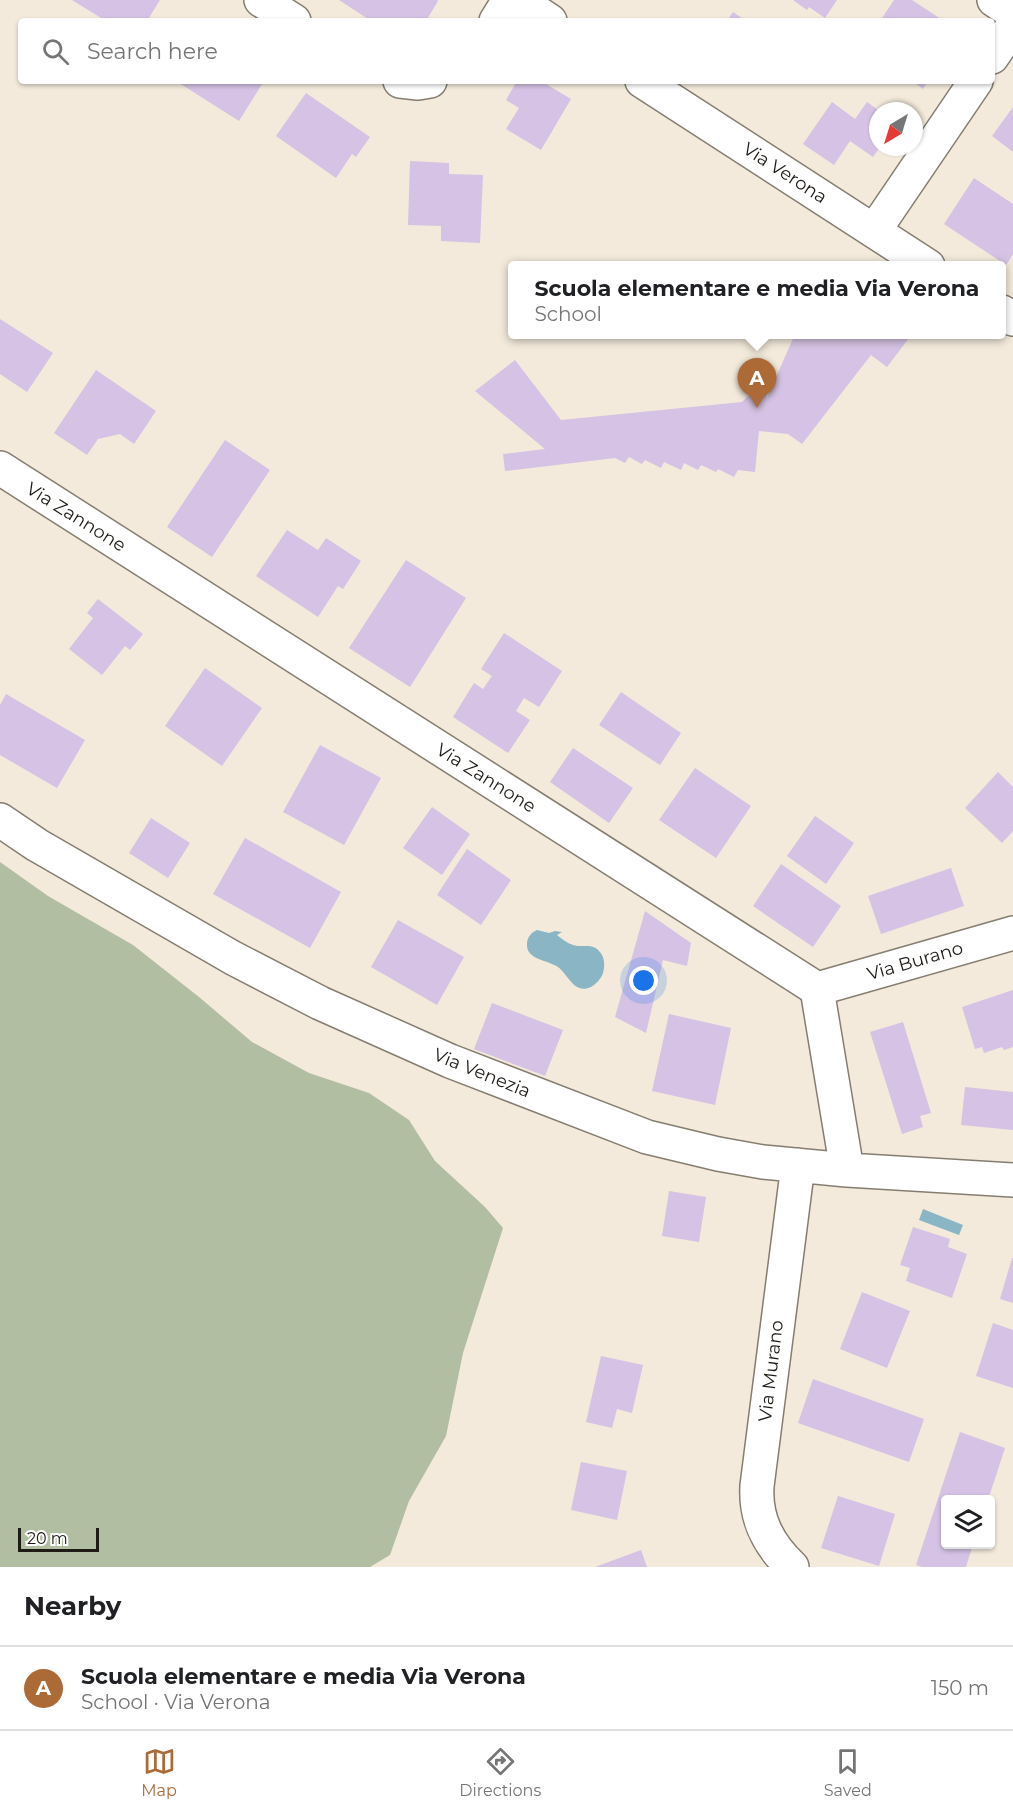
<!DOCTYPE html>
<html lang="en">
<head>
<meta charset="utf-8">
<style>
  body { margin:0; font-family:Montserrat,sans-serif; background:#f6f6f6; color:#202124 }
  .controls { position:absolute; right:18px; bottom:18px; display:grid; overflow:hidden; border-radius:6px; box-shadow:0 2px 4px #0004 }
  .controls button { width:54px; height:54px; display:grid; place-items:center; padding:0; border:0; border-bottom:2px solid #e0e0e0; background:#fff; color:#202124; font:30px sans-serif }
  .compass { position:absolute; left:869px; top:102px; width:54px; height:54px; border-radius:50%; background:#fff; box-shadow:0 2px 4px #0004; rotate:218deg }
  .scale { position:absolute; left:18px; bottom:15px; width:81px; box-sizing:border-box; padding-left:6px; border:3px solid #1e1b15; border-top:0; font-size:16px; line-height:21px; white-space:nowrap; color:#1e1b15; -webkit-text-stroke:4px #fff; paint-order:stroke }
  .you { position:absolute; left:644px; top:981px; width:21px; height:21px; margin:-15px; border:4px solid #fff; border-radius:50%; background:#1a73e8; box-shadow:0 0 0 9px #1a73e833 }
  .badge { display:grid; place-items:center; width:39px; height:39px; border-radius:50%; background:#ac6a36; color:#fff; font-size:20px; font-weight:700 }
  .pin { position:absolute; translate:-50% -50px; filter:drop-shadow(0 2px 3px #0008) }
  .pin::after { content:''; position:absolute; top:32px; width:21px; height:18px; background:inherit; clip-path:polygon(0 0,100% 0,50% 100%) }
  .popup { position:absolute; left:508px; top:261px; width:498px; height:78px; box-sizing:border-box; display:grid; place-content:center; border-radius:6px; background:#fff; filter:drop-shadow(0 2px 4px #0005); font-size:20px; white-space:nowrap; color:#757577 }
  .popup b { font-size:22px; color:#202124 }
  .popup::after { content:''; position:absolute; left:50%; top:100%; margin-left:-12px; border:12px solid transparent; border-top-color:#fff }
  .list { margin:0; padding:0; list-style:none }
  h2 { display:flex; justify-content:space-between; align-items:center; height:78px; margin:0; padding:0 24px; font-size:26px }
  h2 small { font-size:20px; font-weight:400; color:#757577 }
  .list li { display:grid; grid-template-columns:39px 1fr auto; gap:18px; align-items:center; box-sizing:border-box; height:84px; padding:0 24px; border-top:2px solid #e0e0e0 }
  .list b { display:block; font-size:22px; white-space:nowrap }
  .list p { margin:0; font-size:20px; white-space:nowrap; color:#757577 }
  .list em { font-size:20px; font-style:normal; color:#757577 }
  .icon { flex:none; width:33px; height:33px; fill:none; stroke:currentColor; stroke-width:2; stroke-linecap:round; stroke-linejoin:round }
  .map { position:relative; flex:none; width:1013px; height:1567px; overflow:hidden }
  .search { position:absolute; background:#fff; box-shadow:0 2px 4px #0004; left:18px; right:18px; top:18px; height:66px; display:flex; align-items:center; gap:15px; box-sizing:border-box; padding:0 21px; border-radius:6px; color:#757577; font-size:22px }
  .sheet { height:162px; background:#fff }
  nav { display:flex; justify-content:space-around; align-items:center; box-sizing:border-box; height:84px; border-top:2px solid #e0e0e0; background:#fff; font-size:16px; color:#757577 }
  nav a { display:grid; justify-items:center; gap:3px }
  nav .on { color:#ac6a36 }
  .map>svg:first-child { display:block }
  .green { fill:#b2bea2 }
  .water { fill:#8ab5c5 }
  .building { fill:#d5c2e4 }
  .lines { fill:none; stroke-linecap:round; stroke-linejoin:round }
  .minor-casing { stroke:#857e70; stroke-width:36 }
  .minor { stroke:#fff; stroke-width:33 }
  .labels { text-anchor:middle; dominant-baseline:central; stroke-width:6; stroke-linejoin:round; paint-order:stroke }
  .street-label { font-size:18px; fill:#1e1b15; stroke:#fff }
</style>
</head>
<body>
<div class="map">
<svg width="1013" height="1567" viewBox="0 0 1013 1567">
  <rect width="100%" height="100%" fill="#f3eadb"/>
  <path class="green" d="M0 862 48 896 133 945 199 997 252 1042 309 1073 369 1093 409 1120 435 1161 485 1207 503 1228 463 1353 446 1436 409 1501 390 1555 370 1567H0Z"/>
  <path class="water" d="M537 930 549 933 555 931 562 932 557 935C562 939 567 943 573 945 582 948 592 943 599 951 605 957 605 966 603 973 601 979 596 984 591 987 574 995 568 974 558 967 548 960 526 960 527 944 527 937 532 932 537 930Z
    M923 1209 963 1225 959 1235 919 1220Z"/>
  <path class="building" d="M72 0H160L147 21H106Z
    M339 0H437L438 1 426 21H371Z
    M793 0H837L825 18 809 7 807 10Z
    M894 0H912L944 21H880Z
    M733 12 746 21H727Z
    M176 81H264L239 121Z
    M517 81H541L571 99 541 150 506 129 519 108 506 100Z
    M912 81H928L923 89Z
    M306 93 370 137 356 157 352 154 336 178 276 136Z
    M832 102 855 119 867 102 878 110V147H880L873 157 850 141 834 165 803 144Z
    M1013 107V152L992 136Z
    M410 161 449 163V174L483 175 480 243 441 241V226L408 225Z
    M974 178 1013 204V254L1006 265 944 224Z
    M0 319 53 353 27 392 0 374Z
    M795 334H912L887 367 871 355 802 444 788 434 759 431 755 472 738 470 734 477 718 469 716 472 701 465 698 470 684 463 681 470 664 462 661 468 645 460 642 464 629 457 625 463 615 458 505 471 503 454 545 449 475 391 515 360 561 420 742 402 770 374 766 400Z
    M96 370 156 411 134 444 120 434 98 439 87 455 54 433Z
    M225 440 270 470 212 557 167 527Z
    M287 530 318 550 326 538 361 561 343 589 338 586 318 617 256 576Z
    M406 560 466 598 410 687 349 648Z
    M98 599 143 634 130 650 125 646 102 675 69 649 93 618 87 613Z
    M504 633 562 671 539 707 524 698 516 711 530 720 508 753 453 717 474 683 483 689 492 676 481 669Z
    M205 668 262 708 222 766 165 726Z
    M621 692 681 733 660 765 599 725Z
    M6 694 85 740 57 788 0 755V705Z
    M320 745 381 778 344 845 283 812Z
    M573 748 633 788 609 823 550 782Z
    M695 768 751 806 716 858 659 820Z
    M998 772 1013 787V831L1002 843 965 808Z
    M432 807 470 834 442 875 403 848Z
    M815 816 854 843 826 884 787 856Z
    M151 818 190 843 168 878 129 853Z
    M245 838 341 892 310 948 213 894Z
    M467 849 511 880 481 925 437 895Z
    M781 864 841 906 813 947 753 906Z
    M951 868 964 906 881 934 868 896Z
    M645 911 691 943 687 966 663 960 646 1033 615 1017Z
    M398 920 464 957 437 1005 371 967Z
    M1013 990V1047L1004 1050 1002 1047 984 1053 982 1047 975 1049 962 1007Z
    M492 1003 563 1030 545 1076 474 1049Z
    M669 1014 731 1028 715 1105 652 1091Z
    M903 1022 931 1113 920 1116 923 1127 902 1134 870 1032Z
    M965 1087 1013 1092V1130L961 1125Z
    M669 1191 706 1197 699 1242 662 1236Z
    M913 1227 950 1239 948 1247 967 1254 952 1298 906 1281 910 1268 900 1265Z
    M1012 1258H1013V1303L1000 1299Z
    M862 1292 910 1311 887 1368 840 1349Z
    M993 1323 1013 1330V1388L976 1376Z
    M601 1356 643 1365 632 1413 617 1409 612 1428 586 1422Z
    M813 1379 924 1419 909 1462 798 1423Z
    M960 1432 1005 1448 988 1500H946V1544H973L966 1567H922L916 1565Z
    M581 1462 627 1471 617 1520 571 1510Z
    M838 1496 895 1514 879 1566 821 1548Z
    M641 1550 647 1567H595Z"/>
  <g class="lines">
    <g class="minor-casing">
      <path id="minor" d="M261 0 294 21
        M518 0 550 21
        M994 0 1013 13
        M496 21 509 0
        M992 57 1013 26
        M400 81 418 83 430 81
        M642 81 928 266
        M874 231 976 81
        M1002 312 1013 319
        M0 468 817 989 847 1170
        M0 820 37 845 233 958 320 1003 450 1061 647 1137 718 1154 763 1162 847 1170 1013 1180
        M817 989 1013 933
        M792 1567C768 1544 755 1519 757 1486L798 1165"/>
    </g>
    <use href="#minor" class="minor"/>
  </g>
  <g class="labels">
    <g class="street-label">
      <text transform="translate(785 173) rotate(33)">Via Verona</text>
      <text transform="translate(76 517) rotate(32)">Via Zannone</text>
      <text transform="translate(486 778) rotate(32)">Via Zannone</text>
      <text transform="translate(915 961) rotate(-16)">Via Burano</text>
      <text transform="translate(482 1073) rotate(22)">Via Venezia</text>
      <text transform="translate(771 1371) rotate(-83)">Via Murano</text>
    </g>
  </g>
</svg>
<div class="controls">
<button><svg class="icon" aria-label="layers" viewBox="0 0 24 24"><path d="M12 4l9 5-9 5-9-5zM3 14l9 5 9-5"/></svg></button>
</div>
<svg class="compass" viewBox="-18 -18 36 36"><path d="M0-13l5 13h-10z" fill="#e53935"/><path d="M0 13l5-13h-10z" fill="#757577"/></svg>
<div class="scale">20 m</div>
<div class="you"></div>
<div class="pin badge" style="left:757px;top:408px">A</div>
<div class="popup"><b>Scuola elementare e media Via Verona</b>School</div>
<div class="search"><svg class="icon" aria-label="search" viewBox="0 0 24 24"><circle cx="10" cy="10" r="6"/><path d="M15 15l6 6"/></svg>Search here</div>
</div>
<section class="sheet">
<h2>Nearby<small></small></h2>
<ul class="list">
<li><span class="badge">A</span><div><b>Scuola elementare e media Via Verona</b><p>School · Via Verona</p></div><em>150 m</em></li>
</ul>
</section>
<nav>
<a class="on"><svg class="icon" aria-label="map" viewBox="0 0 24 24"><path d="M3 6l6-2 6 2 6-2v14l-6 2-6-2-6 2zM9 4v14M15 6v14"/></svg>Map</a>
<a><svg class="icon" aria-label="directions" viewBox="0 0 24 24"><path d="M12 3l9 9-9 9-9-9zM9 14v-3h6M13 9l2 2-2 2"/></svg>Directions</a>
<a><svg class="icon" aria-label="saved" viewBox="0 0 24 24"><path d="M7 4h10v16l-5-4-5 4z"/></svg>Saved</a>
</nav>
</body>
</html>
